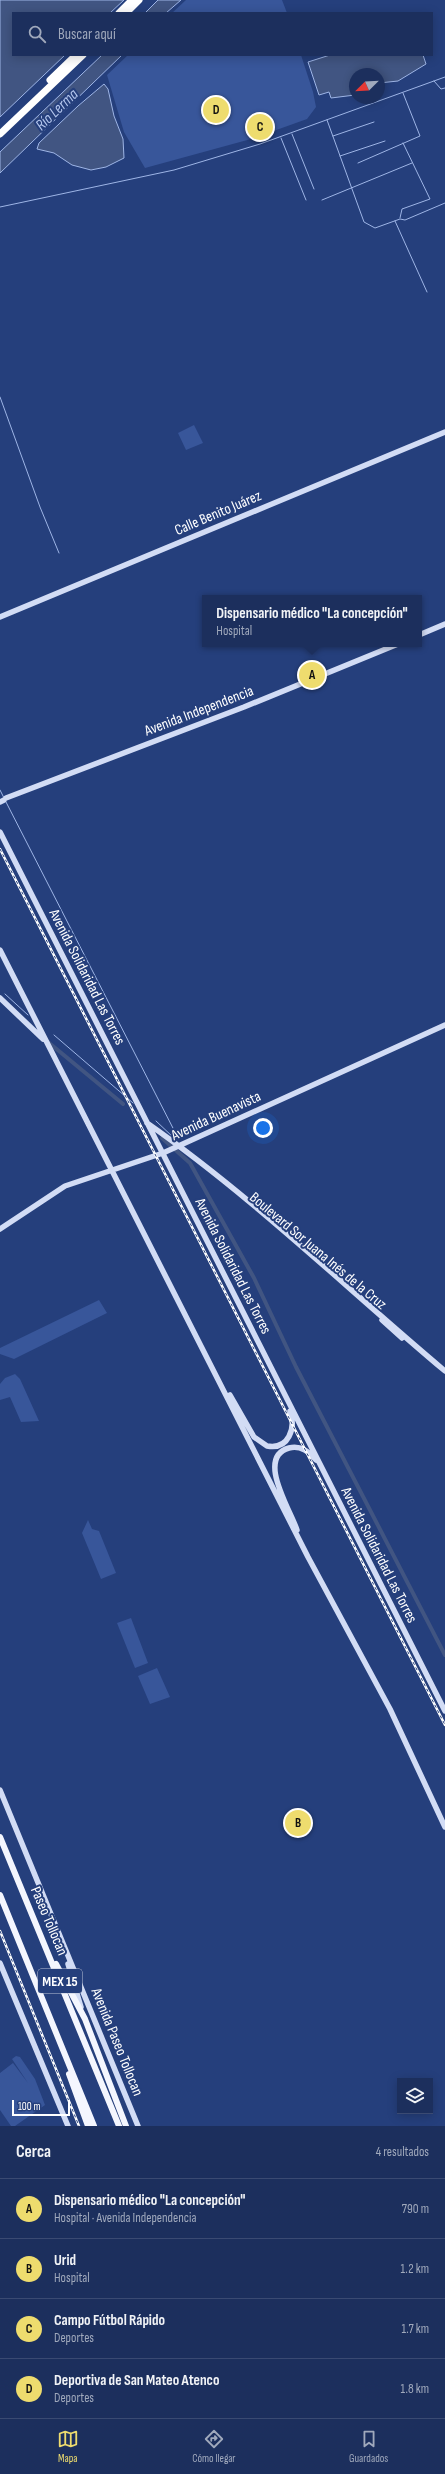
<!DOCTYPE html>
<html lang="es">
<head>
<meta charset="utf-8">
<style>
  body { margin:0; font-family:"Sofia Sans Condensed",sans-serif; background:#293b66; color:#f1f3f6 }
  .controls { position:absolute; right:12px; bottom:12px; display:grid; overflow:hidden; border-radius:0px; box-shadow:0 2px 10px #0003 }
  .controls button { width:36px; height:36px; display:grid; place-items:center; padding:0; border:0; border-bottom:1px solid #3a4a72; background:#1c2f5d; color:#f1f3f6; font:20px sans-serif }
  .compass { position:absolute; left:349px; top:68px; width:36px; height:36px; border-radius:50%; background:#1c2f5d; box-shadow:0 2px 10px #0003; rotate:246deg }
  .scale { position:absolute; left:12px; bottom:10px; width:58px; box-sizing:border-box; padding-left:4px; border:2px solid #fff; border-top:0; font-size:11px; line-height:14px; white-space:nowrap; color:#fff; -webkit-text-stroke:3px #253f7c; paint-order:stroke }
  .you { position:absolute; left:263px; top:1128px; width:14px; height:14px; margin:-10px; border:3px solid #fff; border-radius:50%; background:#1a73e8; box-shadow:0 0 0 6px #1a73e833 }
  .badge { display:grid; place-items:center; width:26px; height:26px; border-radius:50%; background:#eedc6e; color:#111; font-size:13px; font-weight:700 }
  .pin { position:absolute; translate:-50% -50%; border:2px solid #fff; box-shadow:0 1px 4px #0006 }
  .popup { position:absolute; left:202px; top:595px; width:220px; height:52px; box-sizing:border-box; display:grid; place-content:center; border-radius:0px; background:#1c2f5d; filter:drop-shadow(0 1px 3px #0005); font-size:13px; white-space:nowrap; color:#a0a9bc }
  .popup b { font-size:15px; color:#f1f3f6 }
  .popup::after { content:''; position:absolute; left:50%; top:100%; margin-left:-8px; border:8px solid transparent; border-top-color:#1c2f5d }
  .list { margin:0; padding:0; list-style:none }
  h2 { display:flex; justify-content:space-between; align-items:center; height:52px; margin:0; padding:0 16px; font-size:17px }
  h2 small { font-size:13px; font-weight:400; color:#a0a9bc }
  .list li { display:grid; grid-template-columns:26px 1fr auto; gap:12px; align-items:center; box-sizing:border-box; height:60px; padding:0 16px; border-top:1px solid #3a4a72 }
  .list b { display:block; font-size:15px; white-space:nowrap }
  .list p { margin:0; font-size:13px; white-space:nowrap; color:#a0a9bc }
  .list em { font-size:13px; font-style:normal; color:#a0a9bc }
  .icon { flex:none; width:22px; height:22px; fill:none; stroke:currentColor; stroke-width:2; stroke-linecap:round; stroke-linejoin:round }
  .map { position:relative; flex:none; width:445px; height:2126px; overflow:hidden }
  .search { position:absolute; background:#1c2f5d; box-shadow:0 2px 10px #0003; left:12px; right:12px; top:12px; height:44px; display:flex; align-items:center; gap:10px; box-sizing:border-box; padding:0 14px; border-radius:0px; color:#a0a9bc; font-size:15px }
  .sheet { height:292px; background:#1c2f5d }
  nav { display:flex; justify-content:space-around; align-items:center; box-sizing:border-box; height:56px; border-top:1px solid #3a4a72; background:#1c2f5d; font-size:11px; color:#a0a9bc }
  nav a { display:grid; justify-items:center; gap:2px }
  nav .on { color:#eedc6e }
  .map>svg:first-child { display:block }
  .green { fill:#38569a }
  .water { fill:#415582; stroke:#9eb5e6 }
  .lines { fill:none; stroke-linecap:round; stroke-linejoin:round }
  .stream { stroke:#9eb5e6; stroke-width:1 }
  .canal { stroke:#415582; stroke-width:4 }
  .secondary { stroke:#d2dcf5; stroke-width:5.5 }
  .trunk { stroke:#f4f6fe; stroke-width:6 }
  .motorway { stroke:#fff; stroke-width:7 }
  .rail-casing { stroke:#fff; stroke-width:2.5 }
  .rail { stroke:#253f7c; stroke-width:1; stroke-dasharray:3; stroke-linecap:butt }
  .labels { text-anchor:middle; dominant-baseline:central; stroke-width:4; stroke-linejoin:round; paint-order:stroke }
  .shield { fill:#253f7c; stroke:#bec5d8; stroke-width:1 }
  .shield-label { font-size:14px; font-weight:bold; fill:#fff }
  .street-label { font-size:15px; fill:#fff; stroke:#253f7c }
  .water-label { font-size:16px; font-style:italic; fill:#b4c6ed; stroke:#253f7c }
</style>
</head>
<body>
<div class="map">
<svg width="445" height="2126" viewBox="0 0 445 2126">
  <rect width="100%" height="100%" fill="#253f7c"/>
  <path class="green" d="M186 0H282L287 13H172Z
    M128 55H301L313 92 316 107 307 119 251 139 145 168 124 132 107 75Z
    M194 425 203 443 186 450 178 433Z
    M99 1300 107 1313 14 1359 0 1354V1348Z
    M15 1374 20 1379 39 1421 21 1422 10 1397 0 1400V1384L5 1378Z
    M88 1520 92 1529 99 1531 116 1573 101 1579 82 1533Z
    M131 1618 148 1663 135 1668 117 1623Z
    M157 1668 170 1697 150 1704 138 1676Z
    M16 2056 20 2057 35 2079 45 2105 15 2126H11L0 2110V2073L13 2063 28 2083 12 2059Z"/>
  <path class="water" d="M0 0H124L110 13H13V55H65L0 117Z
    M158 0H181L166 13H145Z
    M102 55H122L0 173V152Z
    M330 55H423L426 64 398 81 379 83V74H355V95L331 98 329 92 319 95 308 62Z
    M104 84 108 89 114 116 123 139 124 158 106 167 91 170 72 165 54 153 37 149 39 143 78 106Z"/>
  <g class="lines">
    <path class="stream" d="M434 81 441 89 445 88
      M327 120 364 222 375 228 400 219 405 220 445 203
      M292 134 314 189
      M333 136 374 122
      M281 138 306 200
      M340 156 385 141
      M358 163 420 136 403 93
      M322 200 412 163
      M0 207 174 170 260 144 445 77
      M400 218 402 209 430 199 403 143
      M395 221 427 292
      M0 397 40 507 59 553
      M0 790 4 798
      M6 802 176 1134 174 1138
      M5 994 28 1015
      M54 1035 133 1103
      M156 1121 174 1138"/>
    <path class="canal" d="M48 1042 123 1104
      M162 1138 190 1163 254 1278 296 1367 445 1655"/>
    <path class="secondary" d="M0 617 445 432
      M419 635 445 624
      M6 798 244 707 398 644
      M0 802 4 800
      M0 832 445 1711
      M0 950 308 1557 390 1709 445 1827
      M0 998 43 1039
      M147 1123C253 1197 346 1288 445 1371
      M0 1229 65 1186 163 1153 445 1025
      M382 1320 402 1338
      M230 1395 254 1437 267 1446C289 1450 296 1428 290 1411
      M297 1530C290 1509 256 1457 289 1448 301 1445 309 1452 316 1460
      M0 1790 138 2126
      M0 1963 68 2126
      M68 1964 81 2007"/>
    <path class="trunk" d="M0 1837 119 2126
      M0 1895 94 2126
      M56 1964 85 2019 126 2126
      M69 2074 88 2126"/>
    <path class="motorway" d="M119 13 132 0
      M126 13 139 0
      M50 80 76 55
      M0 134 83 55"/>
    <g class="rail-casing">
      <path id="rail" d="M0 849 445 1725
        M0 1931 79 2126"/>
    </g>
    <use href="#rail" class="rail"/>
  </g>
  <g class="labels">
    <rect class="shield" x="38" y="1969" width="44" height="24" rx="3"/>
    <g class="shield-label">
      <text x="60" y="1981">MEX 15</text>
    </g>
    <g class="street-label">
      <text transform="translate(218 513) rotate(-23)">Calle Benito Juárez</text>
      <text transform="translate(199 711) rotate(-21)">Avenida Independencia</text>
      <text transform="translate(87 977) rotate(63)">Avenida Solidaridad Las Torres</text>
      <text transform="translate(216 1116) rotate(-25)">Avenida Buenavista</text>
      <text transform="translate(318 1251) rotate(40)">Boulevard Sor Juana Inés de la Cruz</text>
      <text transform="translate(233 1266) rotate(63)">Avenida Solidaridad Las Torres</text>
      <text transform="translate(379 1555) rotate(63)">Avenida Solidaridad Las Torres</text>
      <text transform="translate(49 1921) rotate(67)">Paseo Tollocan</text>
      <text transform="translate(117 2042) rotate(68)">Avenida Paseo Tollocan</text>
    </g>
    <g class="water-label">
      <text transform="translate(57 110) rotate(-44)">Río Lerma</text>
    </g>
  </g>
</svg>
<div class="controls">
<button><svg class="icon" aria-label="layers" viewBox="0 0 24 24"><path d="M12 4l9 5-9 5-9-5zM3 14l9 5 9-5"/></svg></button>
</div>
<svg class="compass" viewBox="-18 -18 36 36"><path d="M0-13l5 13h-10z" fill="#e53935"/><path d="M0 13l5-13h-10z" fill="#a0a9bc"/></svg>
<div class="scale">100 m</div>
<div class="you"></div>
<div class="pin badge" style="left:312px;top:675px">A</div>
<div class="popup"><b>Dispensario médico &quot;La concepción&quot;</b>Hospital</div>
<div class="pin badge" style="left:298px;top:1823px">B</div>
<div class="pin badge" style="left:260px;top:127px">C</div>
<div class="pin badge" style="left:216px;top:110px">D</div>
<div class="search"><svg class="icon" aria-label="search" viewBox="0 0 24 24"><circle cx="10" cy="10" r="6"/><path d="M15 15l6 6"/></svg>Buscar aquí</div>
</div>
<section class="sheet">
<h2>Cerca<small>4 resultados</small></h2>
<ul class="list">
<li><span class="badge">A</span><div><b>Dispensario médico &quot;La concepción&quot;</b><p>Hospital · Avenida Independencia</p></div><em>790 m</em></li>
<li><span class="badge">B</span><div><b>Urid</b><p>Hospital</p></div><em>1.2 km</em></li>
<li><span class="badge">C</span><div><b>Campo Fútbol Rápido</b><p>Deportes</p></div><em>1.7 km</em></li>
<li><span class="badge">D</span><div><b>Deportiva de San Mateo Atenco</b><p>Deportes</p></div><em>1.8 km</em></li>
</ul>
</section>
<nav>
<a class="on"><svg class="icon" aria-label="map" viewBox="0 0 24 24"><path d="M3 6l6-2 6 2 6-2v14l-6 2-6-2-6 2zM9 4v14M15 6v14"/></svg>Mapa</a>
<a><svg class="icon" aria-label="directions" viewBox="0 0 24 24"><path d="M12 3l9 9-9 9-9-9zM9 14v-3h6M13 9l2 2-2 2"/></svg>Cómo llegar</a>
<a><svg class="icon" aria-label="saved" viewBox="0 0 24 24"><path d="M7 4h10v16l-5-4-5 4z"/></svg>Guardados</a>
</nav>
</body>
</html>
